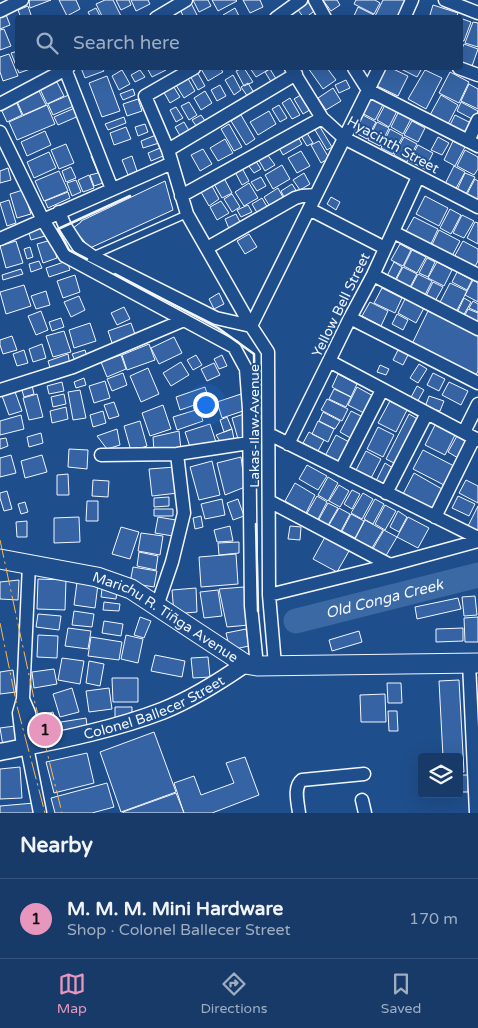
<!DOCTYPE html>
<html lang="en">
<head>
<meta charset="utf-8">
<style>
  body { margin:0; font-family:"Varela Round",sans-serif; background:#20416f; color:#f1f3f6 }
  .controls { position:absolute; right:15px; bottom:15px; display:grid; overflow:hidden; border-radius:5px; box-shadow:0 5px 20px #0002 }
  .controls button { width:45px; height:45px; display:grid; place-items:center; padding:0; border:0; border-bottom:1px solid #36547d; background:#173a69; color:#f1f3f6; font:25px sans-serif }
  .you { position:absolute; left:205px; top:404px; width:18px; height:18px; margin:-12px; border:4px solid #fff; border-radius:50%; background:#1a73e8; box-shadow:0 0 0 8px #1a73e833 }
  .badge { display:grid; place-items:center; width:32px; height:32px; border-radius:50%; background:#e797bd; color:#111; font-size:16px; font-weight:700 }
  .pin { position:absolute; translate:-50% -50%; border:2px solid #fff; box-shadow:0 1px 5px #0006 }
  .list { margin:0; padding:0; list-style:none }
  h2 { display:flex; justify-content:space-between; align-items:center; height:65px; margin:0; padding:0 20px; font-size:21px }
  h2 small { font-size:16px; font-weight:400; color:#9eadc0 }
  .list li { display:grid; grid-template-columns:32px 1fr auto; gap:15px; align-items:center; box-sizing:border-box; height:80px; padding:0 20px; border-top:1px solid #36547d }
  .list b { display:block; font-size:19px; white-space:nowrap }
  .list p { margin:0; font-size:16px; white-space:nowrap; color:#9eadc0 }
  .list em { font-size:16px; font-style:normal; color:#9eadc0 }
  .icon { flex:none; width:28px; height:28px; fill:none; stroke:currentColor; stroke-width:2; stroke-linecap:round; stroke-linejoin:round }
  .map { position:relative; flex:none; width:478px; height:813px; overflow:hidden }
  .search { position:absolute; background:#173a69; box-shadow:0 5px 20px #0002; left:15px; right:15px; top:15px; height:55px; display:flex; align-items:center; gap:12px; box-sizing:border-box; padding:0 18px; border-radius:5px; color:#9eadc0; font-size:19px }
  .sheet { height:145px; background:#173a69 }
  nav { display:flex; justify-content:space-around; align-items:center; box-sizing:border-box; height:70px; border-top:1px solid #36547d; background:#173a69; font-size:14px; color:#9eadc0 }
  nav a { display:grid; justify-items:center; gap:2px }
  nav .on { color:#e797bd }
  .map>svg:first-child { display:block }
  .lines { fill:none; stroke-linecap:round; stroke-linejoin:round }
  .river { stroke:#3b69a3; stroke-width:25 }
  .building { fill:#3563a3; stroke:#f2f6ff }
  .service-casing { stroke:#f2f6ff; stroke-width:9 }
  .minor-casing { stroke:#f2f6ff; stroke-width:15 }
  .tertiary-casing { stroke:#f2f6ff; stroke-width:19 }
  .secondary-casing { stroke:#f2f6ff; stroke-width:21 }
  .service { stroke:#1f4e8c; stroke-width:6 }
  .minor { stroke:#1f4e8c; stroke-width:12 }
  .tertiary { stroke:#1f4e8c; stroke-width:16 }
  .secondary { stroke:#1f4e8c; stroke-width:19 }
  .wall { stroke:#f2f6ff; stroke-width:2.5 }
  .power { stroke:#ffb74d; stroke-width:1; stroke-dasharray:18 4 2.5 4; stroke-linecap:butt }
  .labels { text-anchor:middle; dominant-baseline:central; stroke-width:4; stroke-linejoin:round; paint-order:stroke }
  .street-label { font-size:14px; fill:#f2f6ff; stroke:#1f4e8c }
  .water-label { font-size:15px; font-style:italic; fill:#f2f6ff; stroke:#1f4e8c }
</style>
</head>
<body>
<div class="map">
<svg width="478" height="813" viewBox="0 0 478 813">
  <rect width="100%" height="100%" fill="#1f4e8c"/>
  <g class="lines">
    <path class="river" id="s1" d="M296 621 478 575"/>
  </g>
  <path class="building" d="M30 0H51L30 8 29 1Z
    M59 0H76L80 9 67 16Z
    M105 0H113L122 18H103L96 4Z
    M116 0H129L131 5 121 10Z
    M131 0H148L150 4 136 11Z
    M193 0H208L211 6 199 12Z
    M212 0H236L237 1 218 11Z
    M243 0H260L263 7 250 13Z
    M303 0H311L317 9 305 18H304L295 6Z
    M323 0H337L340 5 331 11Z
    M356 0H375L380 3 374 14 354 4Z
    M383 0H404L405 1 397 18H378L375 16Z
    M190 1 197 15 191 18H184L179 7Z
    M433 5 458 13 456 18H429Z
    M28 6 32 18H21L18 10Z
    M358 7 374 15 373 18H353Z
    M96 8 101 18H91L88 12Z
    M235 8 240 18H224L223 15Z
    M5 12 10 25 0 29V14Z
    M460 18 471 22 464 41 460 40Z
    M473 22 478 23V47L465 43Z
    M4 29 11 46 0 50V30Z
    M464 44 478 49 471 69 460 66V53Z
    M18 51V68H33L19 73 11 53Z
    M9 54 18 76 3 81 0 72V57Z
    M81 68H102L104 71 85 78Z
    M147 68H164L166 70 152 77Z
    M204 68H220L223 72 208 81 201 69Z
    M243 68H244L253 82 244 86 236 71Z
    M250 68H266L268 70 256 77Z
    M308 68H327L336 80 323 89Z
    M384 68H391L408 76 398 96 375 85Z
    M399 68H417L421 70 417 77Z
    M270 69 278 82 273 85 265 72Z
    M122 70 130 84 119 90 112 76Z
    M140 70 145 77 135 82 131 75Z
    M196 70 205 86 198 90 189 74Z
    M425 70 442 78 426 109 408 99Z
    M450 72 469 82 459 103 439 93Z
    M186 75 195 91 184 98 174 82Z
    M233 75 241 90 234 95 225 80Z
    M107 76 120 111 102 117 89 83Z
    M346 80 350 88 339 93 335 85Z
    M57 82 64 96 47 104 40 89Z
    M248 83 256 96 250 100 241 87Z
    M172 84 180 97 170 103 162 89Z
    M469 84 478 89V109L461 101Z
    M220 85 226 96 217 101 211 90Z
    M333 88 341 101 326 110 318 98Z
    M38 89 46 105 23 115 16 99Z
    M133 89 135 95 123 100 120 94Z
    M205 91 212 103 201 110 194 98Z
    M304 93 313 108 303 114 294 99Z
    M71 94 76 105 53 115 48 104Z
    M370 94 385 101 375 120 360 112Z
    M441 95 458 105 448 124 430 115Z
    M290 98 300 115 292 119 282 103Z
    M15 99 22 115 7 122 0 107Z
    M138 99 142 111 127 116 123 104Z
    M189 102 197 115 189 120 181 106Z
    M461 102 478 111 474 120 457 111Z
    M386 103 398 109 389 127 377 120Z
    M47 105 55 124 17 140 9 122Z
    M279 105 287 118 280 122 272 109Z
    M77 107 81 115 58 125 54 117Z
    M176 107 183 118 176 122 170 110Z
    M269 111 276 124 258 135 250 122Z
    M399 111 412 117 403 134 391 127Z
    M361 114 376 122 367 139 352 131Z
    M201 115 208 125 199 130 192 120Z
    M241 115 255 139 246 145 231 121Z
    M455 115 471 123 464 137 448 129Z
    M124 117 126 123 108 130 105 124Z
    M412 121 425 128 418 142 404 135Z
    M184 122 191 134 182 139 175 127Z
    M377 122 389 128 380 146 368 140Z
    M145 124 148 132 138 136 135 127Z
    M229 124 242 147 234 151 221 129Z
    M126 127 131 139 114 145 110 133Z
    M320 127 332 147 327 150 315 130Z
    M390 129 403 136 393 154 381 148Z
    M45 131 51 145 27 156 21 142Z
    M307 133 313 143 307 146 301 136Z
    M156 135 159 143 143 148 141 141Z
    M298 137 302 144 283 155 279 148Z
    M404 137 417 144 407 162 394 155Z
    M438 137 449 143 442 155 431 150Z
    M225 139 233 153 218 161 210 148Z
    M319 141 329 158 321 163 311 145Z
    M453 141 465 147 455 166 444 160Z
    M66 144 74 163 59 169 51 150Z
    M418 145 433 153 425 169 409 161Z
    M160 148 163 156 151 161 148 153Z
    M203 149 212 164 200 171 191 155Z
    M465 150 478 157V169L474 175 457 166Z
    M301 151 310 166 297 173 288 158Z
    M49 152 56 168 34 178 27 162Z
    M267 154 275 165 265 171 258 159Z
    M96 155 106 182 94 186 90 175 98 173 91 156Z
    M132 156 137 171 128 175 122 160Z
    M255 160 261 169 254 173 248 165Z
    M282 165 290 179 273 189 265 175Z
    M454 166 465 172 455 190 445 184Z
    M71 167 76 178 66 182 62 171Z
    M8 168 11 180 0 183V171Z
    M242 168 249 181 242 185 235 172Z
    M59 171 68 191 44 201 35 181Z
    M304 173 310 184 300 190 293 180Z
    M465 173 475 177 466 194 457 190Z
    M89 175 94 188 83 192 78 180Z
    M261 177 266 186 257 191 251 182Z
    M224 178 232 193 222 198 214 184Z
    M475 179 478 181V202L466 196Z
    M76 180 81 192 72 196 67 183Z
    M165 181 173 210 90 248 73 228 81 222V221Z
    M249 183 258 198 244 206 235 192Z
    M292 184 297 192 285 199 281 191Z
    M212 186 219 199 209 206 201 192Z
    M278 188 285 201 271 208 264 197Z
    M23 190 31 214 17 218 10 194Z
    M68 192 70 198 48 208 45 201Z
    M232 194 240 207 232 212 224 199Z
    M425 196 448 208 439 226 416 214Z
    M331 197 340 202 336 210 327 204Z
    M262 198 269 210 259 216 252 204Z
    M9 200 16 223 7 226 0 203Z
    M221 201 229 213 217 220 210 207Z
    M248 205 252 212 241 217 237 210Z
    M450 209 461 215 451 234 440 228Z
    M236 214 242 226 230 231 225 219Z
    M462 215 474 221 464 238 453 233Z
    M414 217 438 229 429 248 404 235Z
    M475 222 478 223V244L467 238Z
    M41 225 45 236 31 240 28 230Z
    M439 230 460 241 451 258 431 247Z
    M249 234 257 247 245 254 237 241Z
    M51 240 57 258 43 263 37 244Z
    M16 241 23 263 6 268 0 246Z
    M463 241 478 249V261L473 270 453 259Z
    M400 244 411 250 403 266 391 260Z
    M30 247 33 257 27 259 24 249Z
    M412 250 426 257 417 273 404 266Z
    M427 258 435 262 428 277 419 273Z
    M39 261 42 268 31 272 29 264Z
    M67 261 70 270 49 277 46 268Z
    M394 262 402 267 393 284 385 280Z
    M437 262 452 270 444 286 428 278Z
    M403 267 417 274 408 291 394 284Z
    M21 269 23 274 3 280 2 275Z
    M457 272 472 280 467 290 452 282Z
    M418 274 432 281 423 299 409 291Z
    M75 275 80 292 63 298 57 281Z
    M473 280 478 283V302L465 295Z
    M433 282 443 287 434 303 425 298Z
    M450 283 467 291 455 314 438 306Z
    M24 285 31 306 6 314 0 292Z
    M382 288 402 298 395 313 374 303Z
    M46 291 50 305 36 309 31 296Z
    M219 293 224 304 214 309 209 299Z
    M79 296 85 310 71 317 64 302Z
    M464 298 471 302 462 318 456 315Z
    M405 299 424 308 416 323 398 313Z
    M473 301 478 304V312L469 308Z
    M370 302 388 311 381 326 362 316Z
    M124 307 130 319 117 325 111 313Z
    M468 309 478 313V325L463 319Z
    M41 311 48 330 36 335 28 316Z
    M428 311 478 335V371L475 377 411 346Z
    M397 314 408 320 403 330 392 324Z
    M61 318 64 327 52 331 49 322Z
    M90 323 96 341 74 348 69 330Z
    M131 323 136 337 113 346 108 331Z
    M64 331 71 352 53 357 46 336Z
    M12 336 17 350 3 354 0 345V340Z
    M174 337 182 353 159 364 151 348Z
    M42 344 46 358 33 362 29 349Z
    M149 344 155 360 127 370 122 355Z
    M399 348 409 353 403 365 393 360Z
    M24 350 28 363 17 366 13 354Z
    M85 350 88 359 76 363 72 354Z
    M68 354 70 365 51 371 48 361Z
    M121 355 126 369 107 377 101 362Z
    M196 355 202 365 193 370 187 360Z
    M222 355 227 366 219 369 214 359Z
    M181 362 189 375 171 386 163 373Z
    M214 363 220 375 207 381 201 369Z
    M419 364 427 369 418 383 410 378Z
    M380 365 389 369 386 375 377 372Z
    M148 368 159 394 141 402 130 376Z
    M123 373 127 385 112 391 107 379Z
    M433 373 445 379 439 391 427 385Z
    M338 374 357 384 351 397 332 387Z
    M84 378 86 385 76 388 74 382Z
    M31 381 34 394 24 397 20 384Z
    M105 381 110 398 94 403 89 386Z
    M62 382 64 391 49 394 47 386Z
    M449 382 468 391 461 405 442 395Z
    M417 386 424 390 416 404 409 401Z
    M205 387 209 400 180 410 176 397Z
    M357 387 375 397 366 414 348 405Z
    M14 389 22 411 9 415 1 393Z
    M334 389 351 397 346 407 329 399Z
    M80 390 86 418 73 420 68 392Z
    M37 394 43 417 29 420 23 398Z
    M64 394 66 404 53 407 51 397Z
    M241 394 246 410 222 418 217 402Z
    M429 396 444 401 440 411 425 407Z
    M327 399 348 409 342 421 321 410Z
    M390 401 407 410 396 432 378 423Z
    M114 402 119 416 109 419 104 405Z
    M163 405 171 429 150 436 142 413Z
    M66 407 68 419 52 423 50 411Z
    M199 409 203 421 177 430 173 417Z
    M103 411 106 423 93 427 90 415Z
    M351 411 365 418 354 440 340 432Z
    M323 412 340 421 335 429 319 421Z
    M247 413 245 436 238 439 232 418Z
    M409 414 419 420 396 464 386 459Z
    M21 415 24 429 0 435V421Z
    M227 417 232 429 224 432 220 420Z
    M140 421 147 446 131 451 124 426Z
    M318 421 334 429 328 442 312 434Z
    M210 424 216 442 191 450 185 432Z
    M435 425 455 435 445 455 425 445Z
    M378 427 394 435 383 457 367 449Z
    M117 429 120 445 107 449 97 436Z
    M232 429 234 439 221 443 216 435Z
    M179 431 181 450 154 452 153 437Z
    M309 432 324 440 318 451 303 443Z
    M41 433 43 443 29 447 27 437Z
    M336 435 351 443 341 464 325 456Z
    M457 436 467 442 458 458 448 452Z
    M6 438 8 446 0 449V439Z
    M69 449 88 450 87 469 68 467Z
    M423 450 454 466 444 485 413 469Z
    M366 451 381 459 370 480 355 472Z
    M11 455 16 473 0 477V458Z
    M42 455 47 472 25 478 21 461Z
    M241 457 245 487 225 495 217 463Z
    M212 461 220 495 199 500 190 467Z
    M385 463 393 468 384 485 376 481Z
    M307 465 327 476 318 490 299 479Z
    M175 467 178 493 152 496 149 469Z
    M414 473 442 489 431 510 403 494Z
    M68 474 69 495H57V475Z
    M328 477 338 483 328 501 318 495Z
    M93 480 109 481 108 497 92 496Z
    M466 480 478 486V503L459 493Z
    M295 483 315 495 306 513 285 501Z
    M339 485 349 491 340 507 329 501Z
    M352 490 360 494 352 509 344 504Z
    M7 491 12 509 4 511 0 498V493Z
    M363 493 373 499 362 519 351 513Z
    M317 496 327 502 317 521 306 515Z
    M458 496 475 504 469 516 452 508Z
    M169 497V506L154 507V498Z
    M222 499 225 515 205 519 201 504Z
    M238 499 244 516 233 520 227 503Z
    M375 499 384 504 373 524 364 519Z
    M87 501H98V521H86Z
    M25 502 28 512 21 514 18 504Z
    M328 503 338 508 327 527 318 521Z
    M385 505 396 511 385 530 375 524Z
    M478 506V536L466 530Z
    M339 508 350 514 341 531 329 525Z
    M154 509H173V516H154Z
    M398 511 407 517 399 532 390 527Z
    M351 514 364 521 355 538 342 531Z
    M201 516 203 527 195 529 193 518Z
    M79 517 80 542 54 543V518Z
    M158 517 176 520 173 536 155 533Z
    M408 517 429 528 418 548 397 537Z
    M365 520 383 530 372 548 355 539Z
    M27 521V537H17L16 522Z
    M230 526 233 541 217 542 214 530Z
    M290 526 301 527 300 540 288 539Z
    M121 527 139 532 130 559 112 554Z
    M384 530 397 537 384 559 371 552Z
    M141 533 163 536 160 555 138 551Z
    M325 537 349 551 337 572 313 559Z
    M239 542V553L219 555 218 543Z
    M139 552 158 556 156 570 137 566Z
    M236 554 238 584 201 587 199 557Z
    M133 567 157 571 154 587 130 583Z
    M38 579 66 580 65 610 37 609Z
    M19 580 18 600 0 599V582Z
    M77 582 98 584 95 608 74 605Z
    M244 587 249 625 227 627 219 589Z
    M196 588 197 612 174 614 172 590Z
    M102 589 117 591 116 599 101 597Z
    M218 590 222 616 204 618 200 592Z
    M475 596 477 615 464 616 462 597Z
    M458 598 461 609 417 619 415 607Z
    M104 602 120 604 119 611 103 610Z
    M74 611 94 614 92 627 72 625Z
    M38 614 61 616 59 630 36 627Z
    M140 617 151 621 144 638 134 635Z
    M478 617V642H465L464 618Z
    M104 621 123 624 121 636 102 633Z
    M68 628 91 631 88 649 65 646Z
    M463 628V641L436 642V629Z
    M246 629 249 646 230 650 226 633Z
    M359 631 362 642 332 651 329 640Z
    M38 635 58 636 57 658 37 657Z
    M126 635 143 639 138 663 121 659Z
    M91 637 122 642 119 660 88 656Z
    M155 655 185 661 182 677 151 671Z
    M208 657 210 677 193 678 191 658Z
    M62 658 84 661 80 684 58 680Z
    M89 661 104 664 100 686 86 683Z
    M54 669 57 684 34 688 32 672Z
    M13 670 16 692 0 694V672Z
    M112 678H138V702H113Z
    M459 680 464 772H459V757H443L439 681Z
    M387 683H401L402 703H388Z
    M72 688 79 712 60 717 53 694Z
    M109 688 112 709 89 712 86 691Z
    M385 694 386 722H361L360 695Z
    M115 707H132V721H115Z
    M388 711H397L398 731H389Z
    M53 712 60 735 42 740 35 717Z
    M86 718 88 733 64 737 61 722Z
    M15 726 18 744 3 746 0 728Z
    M154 732 176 792 121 812 100 752Z
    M87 753 94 783 54 793 46 762Z
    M245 757 259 795 212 813H184L174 783 194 776 201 795 234 783 226 763Z
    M20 767 22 798 0 799V769Z
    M459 775H468V792H459Z
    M107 783 114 807 92 813H55L51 798Z
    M176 793 184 813H123V812Z
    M34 803V813H0V806Z"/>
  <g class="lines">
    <g class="service-casing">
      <path id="service" d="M92 256 187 214"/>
    </g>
    <g class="minor-casing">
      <path id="minor" d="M315 0 325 18
        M445 0 478 13
        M0 11 22 0
        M156 18 186 0
        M276 18 301 0
        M404 18 412 0
        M194 68 145 96 168 150 187 214 251 326 268 352 269 595 275 665
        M291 68 322 118 344 138 478 207
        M354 68 368 90 478 146
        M459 68 478 75
        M65 69 112 189
        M0 104 68 68
        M0 132 43 220 65 256 234 347 246 369 249 409 251 606 257 666
        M468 141 478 120
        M168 150 296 74
        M181 196 322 118
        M309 209 385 248
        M59 212 65 226 78 246 92 256 216 318 251 326
        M393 232 478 275
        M0 239 172 163
        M207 248 295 198 302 196 316 195
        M373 275 478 329
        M350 318 478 383
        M251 326 379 68
        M329 361 478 440
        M0 390 73 367 184 320
        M464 432 478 404
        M269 434 478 538
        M288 444 329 361 350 318 373 275 418 177
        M101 455 177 454 249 443
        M341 470 382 390
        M386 493 427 413
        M269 501 390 565
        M435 517 474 438
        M269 595 390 565 478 541
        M157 606 172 562 184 513 177 454
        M469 663 476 813
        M23 699 29 713 34 745
        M23 747 19 713 23 699 29 564
        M27 747 40 813
        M362 800 365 813
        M299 813C298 803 293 787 302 780L364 774"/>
    </g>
    <g class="tertiary-casing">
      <g id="tertiary">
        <path id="s2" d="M0 752C54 741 110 731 162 711 192 699 219 682 245 664"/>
      </g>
    </g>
    <g class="secondary-casing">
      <g id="secondary">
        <path id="s3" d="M0 559 97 577 131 589 245 664 257 666 478 663"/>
      </g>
    </g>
    <use href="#service" class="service"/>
    <use href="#minor" class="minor"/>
    <use href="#tertiary" class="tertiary"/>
    <use href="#secondary" class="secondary"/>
    <path class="wall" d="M87 259 69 250 58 229 130 196
      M115 274 218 328 254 354 255 409
      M256 524 258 611"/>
    <path class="power" d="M0 540 35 703 62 813
      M0 623 17 706 45 813"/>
  </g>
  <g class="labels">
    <g class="street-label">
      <text transform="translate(393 145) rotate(29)">Hyacinth Street</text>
      <text transform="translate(341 305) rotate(-64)">Yellow Bell Street</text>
      <text transform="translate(254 426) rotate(-90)">Lakas-Ilaw Avenue</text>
      <text stroke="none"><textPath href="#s3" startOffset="178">Marichu R. Tiñga Avenue</textPath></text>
      <text stroke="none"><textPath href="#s2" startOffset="161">Colonel Ballecer Street</textPath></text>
    </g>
    <g class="water-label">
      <text stroke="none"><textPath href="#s1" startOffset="91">Old Conga Creek</textPath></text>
    </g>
  </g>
</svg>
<div class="controls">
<button><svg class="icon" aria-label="layers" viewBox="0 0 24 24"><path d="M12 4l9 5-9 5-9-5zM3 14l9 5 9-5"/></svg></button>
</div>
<div class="you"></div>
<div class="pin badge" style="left:45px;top:730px">1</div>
<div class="search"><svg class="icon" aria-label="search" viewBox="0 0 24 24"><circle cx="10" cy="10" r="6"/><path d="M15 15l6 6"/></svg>Search here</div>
</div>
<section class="sheet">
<h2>Nearby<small></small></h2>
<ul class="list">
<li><span class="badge">1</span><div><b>M. M. M. Mini Hardware</b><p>Shop · Colonel Ballecer Street</p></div><em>170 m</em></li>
</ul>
</section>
<nav>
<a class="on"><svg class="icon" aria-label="map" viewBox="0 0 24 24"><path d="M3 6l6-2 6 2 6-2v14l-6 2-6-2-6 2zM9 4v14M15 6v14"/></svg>Map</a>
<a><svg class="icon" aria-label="directions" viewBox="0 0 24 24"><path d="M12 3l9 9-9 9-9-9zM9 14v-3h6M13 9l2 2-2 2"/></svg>Directions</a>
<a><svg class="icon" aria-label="saved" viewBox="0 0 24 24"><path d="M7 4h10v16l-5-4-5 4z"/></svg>Saved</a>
</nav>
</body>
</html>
